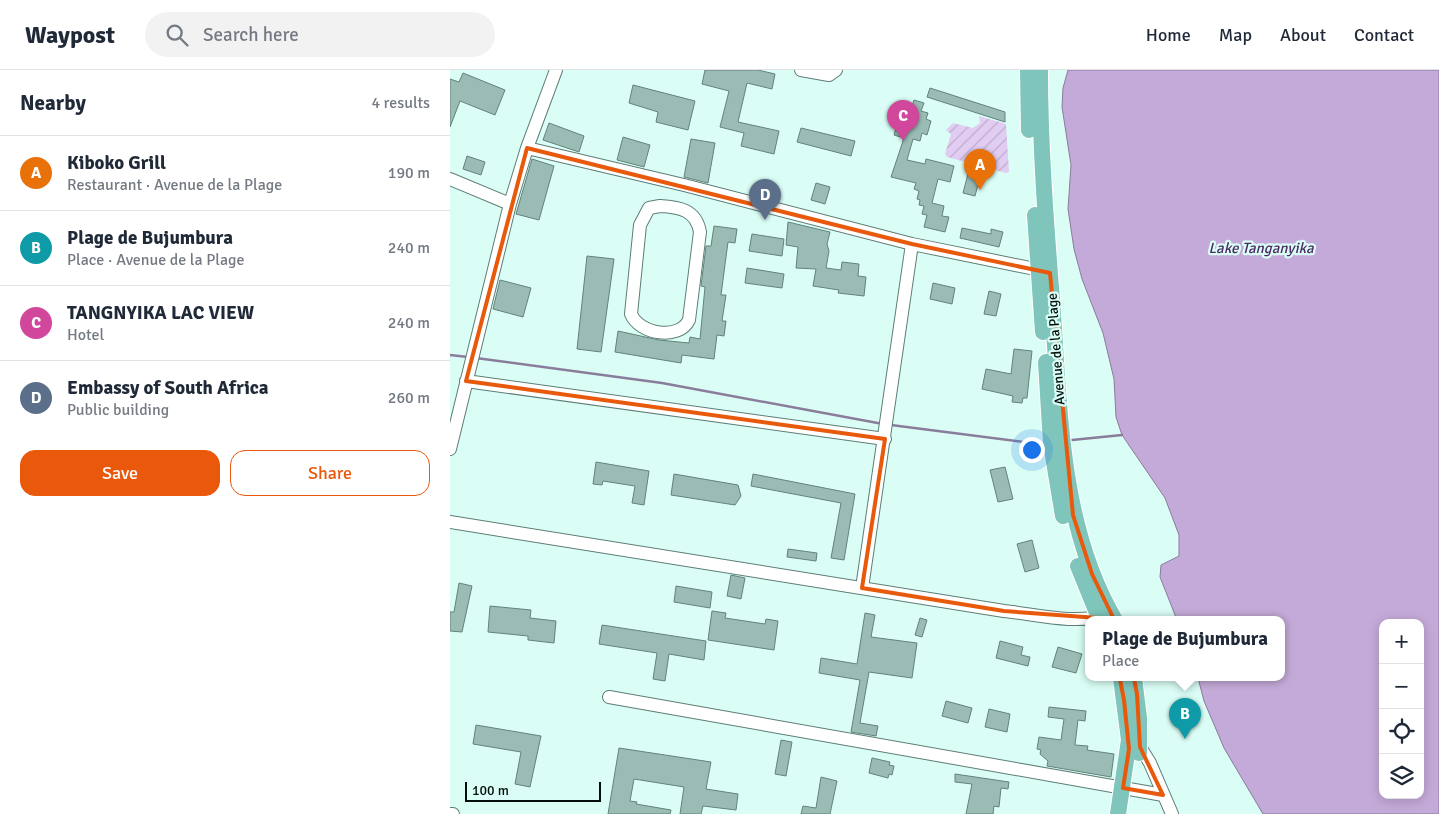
<!DOCTYPE html>
<html lang="en">
<head>
<meta charset="utf-8">
<style>
  body { margin:0; font-family:Signika,sans-serif; background:#f2f2f3; color:#1f2937 }
  .controls { position:absolute; right:15px; bottom:15px; display:grid; overflow:hidden; border-radius:10px; box-shadow:0 2px 12px #0003 }
  .controls button { width:45px; height:45px; display:grid; place-items:center; padding:0; border:0; border-bottom:1px solid #e0e1e3; background:#fff; color:#1f2937; font:25px sans-serif }
  .scale { position:absolute; left:15px; bottom:12px; width:136px; box-sizing:border-box; padding-left:5px; border:2px solid #040f0d; border-top:0; font-size:14px; line-height:18px; white-space:nowrap; color:#040f0d; -webkit-text-stroke:4px #dafef6; paint-order:stroke }
  .you { position:absolute; left:581px; top:379px; width:18px; height:18px; margin:-12px; border:4px solid #fff; border-radius:50%; background:#1a73e8; box-shadow:0 0 0 8px #1a73e833 }
  .badge { display:grid; place-items:center; width:32px; height:32px; border-radius:50%; background:#ea580c; color:#fff; font-size:16px; font-weight:700 }
  .pin { position:absolute; translate:-50% -41px; filter:drop-shadow(0 1px 2px #0008) }
  .pin::after { content:''; position:absolute; top:26px; width:18px; height:15px; background:inherit; clip-path:polygon(0 0,100% 0,50% 100%) }
  .popup { position:absolute; left:635px; top:546px; width:200px; height:65px; box-sizing:border-box; display:grid; place-content:center; border-radius:10px; background:#fff; filter:drop-shadow(0 1px 4px #0005); font-size:16px; white-space:nowrap; color:#747a83 }
  .popup b { font-size:19px; color:#1f2937 }
  .popup::after { content:''; position:absolute; left:50%; top:100%; margin-left:-10px; border:10px solid transparent; border-top-color:#fff }
  .list { margin:0; padding:0; list-style:none }
  h2 { display:flex; justify-content:space-between; align-items:center; height:65px; margin:0; padding:0 20px; font-size:21px }
  h2 small { font-size:16px; font-weight:400; color:#747a83 }
  .list li { display:grid; grid-template-columns:32px 1fr auto; gap:15px; align-items:center; box-sizing:border-box; height:75px; padding:0 20px; border-top:1px solid #e0e1e3 }
  .list b { display:block; font-size:19px; white-space:nowrap }
  .list p { margin:0; font-size:16px; white-space:nowrap; color:#747a83 }
  .list em { font-size:16px; font-style:normal; color:#747a83 }
  .actions { display:flex; gap:10px; padding:15px 20px }
  .actions a { flex:1; padding:11px 0; border:1px solid #ea580c; border-radius:15px; text-align:center; font-size:18px; color:#ea580c }
  .actions .main { background:#ea580c; color:#fff }
  .icon { flex:none; width:28px; height:28px; fill:none; stroke:currentColor; stroke-width:2; stroke-linecap:round; stroke-linejoin:round }
  .map { position:relative; flex:none; width:989px; height:744px; overflow:hidden }
  header { display:flex; align-items:center; gap:30px; box-sizing:border-box; height:70px; padding:0 25px; background:#fff; border-bottom:1px solid #e0e1e3 }
  header strong { font-size:24px }
  nav { display:flex; gap:28px; margin-inline-start:auto; font-size:18px }
  .search { width:350px; height:45px; background:#f2f2f3; display:flex; align-items:center; gap:12px; box-sizing:border-box; padding:0 18px; border-radius:28px; color:#747a83; font-size:19px }
  main { display:flex }
  aside { flex:1; background:#fff }
  .map>svg:first-child { display:block }
  .garden { fill:url(#garden-furrows) }
  .water { fill:#c4aad8; stroke:#8a7c9b; fill-rule:evenodd }
  .lines { fill:none; stroke-linecap:round; stroke-linejoin:round }
  .stream { stroke:#8a7c9b; stroke-width:2.5 }
  .building { fill:#9abcb5; stroke:#62837c }
  .minor-casing { stroke:#5d7d76; stroke-width:14 }
  .major-casing { stroke:#fff; stroke-width:18 }
  .minor { stroke:#fff; stroke-width:12 }
  .major { stroke:#7fc5bb; stroke-width:16 }
  .marked { fill:none; stroke:#e8590c; stroke-width:4; stroke-linejoin:round }
  .labels { text-anchor:middle; dominant-baseline:central; stroke-width:4.5; stroke-linejoin:round; paint-order:stroke }
  .street-label { font-size:14px; fill:#040f0d; stroke:#dafef6 }
  .water-label { font-size:15px; font-style:italic; fill:#4d2b63; stroke:#dafef6 }
</style>
</head>
<body>
<header>
<strong>Waypost</strong>
<div class="search"><svg class="icon" aria-label="search" viewBox="0 0 24 24"><circle cx="10" cy="10" r="6"/><path d="M15 15l6 6"/></svg>Search here</div>
<nav><a>Home</a><a>Map</a><a>About</a><a>Contact</a></nav>
</header>
<main>
<aside>
<h2>Nearby<small>4 results</small></h2>
<ul class="list">
<li><span class="badge" style="background:#e8710a">A</span><div><b>Kiboko Grill</b><p>Restaurant · Avenue de la Plage</p></div><em>190 m</em></li>
<li><span class="badge" style="background:#0f9aa8">B</span><div><b>Plage de Bujumbura</b><p>Place · Avenue de la Plage</p></div><em>240 m</em></li>
<li><span class="badge" style="background:#d1479c">C</span><div><b>TANGNYIKA LAC VIEW</b><p>Hotel</p></div><em>240 m</em></li>
<li><span class="badge" style="background:#5c6f8a">D</span><div><b>Embassy of South Africa</b><p>Public building</p></div><em>260 m</em></li>
</ul>
<div class="actions"><a class="main">Save</a><a>Share</a></div>
</aside>
<div class="map">
<svg width="989" height="744" viewBox="0 0 989 744">
  <defs>
    <pattern id="garden-furrows" width="10" height="10" patternUnits="userSpaceOnUse" patternTransform="scale(1.25)"><rect width="10" height="10" fill="#e1ccf2"/><path d="M-1 1l2-2M0 10L10 0M9 11l2-2" fill="none" stroke="#bfaece"/></pattern>
  </defs>
  <rect width="100%" height="100%" fill="#dafef6"/>
  <path class="garden" d="M529 46 556 54 559 102 556 103 497 87 495 84 501 64 496 60 503 53 523 58 530 53Z"/>
  <path class="water" d="M618 0H989V744H813L774 678 754 631 748 608H831V550H727L710 507 711 495 729 486V465L715 428 672 365 666 347 664 309 653 263 632 209 624 179 618 139 621 95 612 37 613 18ZM933 553H970V725H933Z"/>
  <g class="lines">
    <path class="stream" d="M0 285 18 287
      M26 288 212 313 433 354
      M441 355 589 374
      M622 370 672 365"/>
  </g>
  <path class="building" d="M255 0H308L325 4 322 19 297 13 288 52 329 61 324 84 291 76 294 63 270 57 279 21 252 14Z
    M13 3 55 20 45 45 10 31 0 57V9L9 12Z
    M183 15 245 31 238 60 206 52 208 42 179 33Z
    M480 18 555 42V52L477 27Z
    M464 30 474 33 471 41 478 43 476 49 481 51 477 65 472 63 470 71 463 69 457 90 475 94 476 89 504 96 500 112 488 109 482 133 494 136 492 146 499 147 495 162 474 157 477 145 472 144 474 136 469 135 470 130 467 129 469 121 464 119 466 113 441 107 454 68 444 65 447 54H449L454 36 461 39Z
    M99 53 134 66 129 82 93 70Z
    M351 58 405 71 401 86 347 72Z
    M173 67 200 75 194 97 167 90Z
    M241 69 265 73 258 113 234 107Z
    M17 86 35 92 31 105 13 99Z
    M82 89 104 96 89 150 66 144Z
    M518 104 530 107 525 126 513 123Z
    M366 113 380 117 375 134 361 130Z
    M338 152 380 162 377 174 379 181 376 198 391 200 392 192 409 194 408 206 416 207 414 226 388 223 389 220 363 216 366 199 346 198 348 177 336 175Z
    M264 156 287 159 285 173 278 172 271 225H276L272 251H276L274 266 267 265 264 289 232 285 231 293 165 282 168 261 209 270 239 273 240 267 250 269 255 217 251 216 256 176H261Z
    M512 158 541 164V159L553 162 549 177 510 168Z
    M302 164 334 169 332 186 299 181Z
    M137 186 164 189 151 282 127 279Z
    M297 198 334 204 332 218 295 213Z
    M50 210 81 218 73 247 43 239Z
    M483 213 505 218 502 234 480 229Z
    M539 221 551 224 546 246 534 244Z
    M564 279 582 281 577 328H573L572 333 562 332 563 326 532 319 536 299 561 304Z
    M146 392 199 401 194 435 182 433 185 416 153 411 152 415 143 414Z
    M555 397 563 429 548 432 540 400Z
    M224 404 288 415 291 426 285 435 221 425Z
    M303 404 405 424 394 490 381 488 391 433 301 416Z
    M582 470 589 498 575 502 567 474Z
    M338 479 367 483 366 491 337 487Z
    M281 505 295 508 291 529 277 526Z
    M9 513 22 516 12 562 0 561V542H4Z
    M226 516 262 522 260 538 224 532Z
    M40 536 81 540 80 548 106 551 104 573 78 570V566L38 562Z
    M262 541 276 543 275 548 315 554 316 549 328 551 324 580 258 570Z
    M415 543 425 545 421 567 467 573 462 608 419 602 410 653 428 656 426 666 401 662 410 610 369 603 371 588 407 594Z
    M470 548 477 550 472 567 465 565Z
    M152 555 256 571 254 590 219 584 215 611 203 609 207 583 149 574Z
    M550 571 573 577 571 585 580 587 578 596 546 588Z
    M608 577 632 584 626 603 602 597Z
    M496 631 522 638 518 653 492 646Z
    M599 637 636 641 635 651 628 650 625 675 638 676 637 680 664 684 661 707 597 696 598 691 590 684 591 680 587 679 589 667 611 670 614 649 598 647Z
    M539 639 560 644 557 662 535 657Z
    M26 655 91 666 80 717 65 714 71 682 23 674Z
    M331 670 342 672 336 706 325 704Z
    M169 678 261 692 256 719 288 724 286 740 253 736 251 744H230L234 717 184 709 180 731 187 732 186 734 221 740 220 744H158Z
    M422 688 440 692 439 695 444 696 442 705 439 704 438 708 419 703Z
    M505 704 559 712 558 719 551 718 549 737 544 736 543 744H516L522 714 505 712Z
    M371 707 387 711 380 744H351L353 736 366 738Z"/>
  <g class="lines">
    <g class="minor-casing">
      <path id="minor" d="M351 0 379 5 386 0
        M77 78 234 115 462 174 595 201
        M0 109 60 134
        M210 136C230 137 246 140 250 162L239 250C229 271 189 264 181 244L190 155 199 138Z
        M16 311 435 369
        M0 379 60 134 77 78 106 0
        M0 452 554 541C585 544 625 555 656 545
        M412 518 462 174
        M159 627 713 725
        M687 672 700 693 722 744
        M0 744H3"/>
    </g>
    <g class="major-casing">
      <path id="major" d="M578 0 579 60
        M590 0C590 77 596 154 602 230 610 337 609 455 665 550
        M585 145 593 262
        M596 292 601 374 613 446
        M628 496 650 550
        M684 608 689 648V683
        M668 744 679 670 671 608"/>
    </g>
    <use href="#minor" class="minor"/>
    <use href="#major" class="major"/>
  </g>
  <path class="marked" d="M77 78 462 174 600 203 623 445 642 504 678 578 687 624 690 677 713 725 673 718 679 679 674 630 665 584 648 548 554 541 412 518 435 369 16 311Z"/>
  <g class="labels">
    <g class="street-label">
      <text transform="translate(606 279) rotate(-94)">Avenue de la Plage</text>
    </g>
    <g class="water-label">
      <text x="811" y="178">Lake Tanganyika</text>
    </g>
  </g>
</svg>
<div class="controls">
<button>+</button>
<button>−</button>
<button><svg class="icon" aria-label="locate" viewBox="0 0 24 24"><circle cx="12" cy="12" r="6"/><path d="M12 2v4M12 18v4M2 12h4M18 12h4"/></svg></button>
<button><svg class="icon" aria-label="layers" viewBox="0 0 24 24"><path d="M12 4l9 5-9 5-9-5zM3 14l9 5 9-5"/></svg></button>
</div>
<div class="scale">100 m</div>
<div class="you"></div>
<div class="pin badge" style="left:530px;top:120px;background:#e8710a">A</div>
<div class="pin badge" style="left:735px;top:669px;background:#0f9aa8">B</div>
<div class="popup"><b>Plage de Bujumbura</b>Place</div>
<div class="pin badge" style="left:453px;top:71px;background:#d1479c">C</div>
<div class="pin badge" style="left:315px;top:150px;background:#5c6f8a">D</div>
</div>
</main>
</body>
</html>
